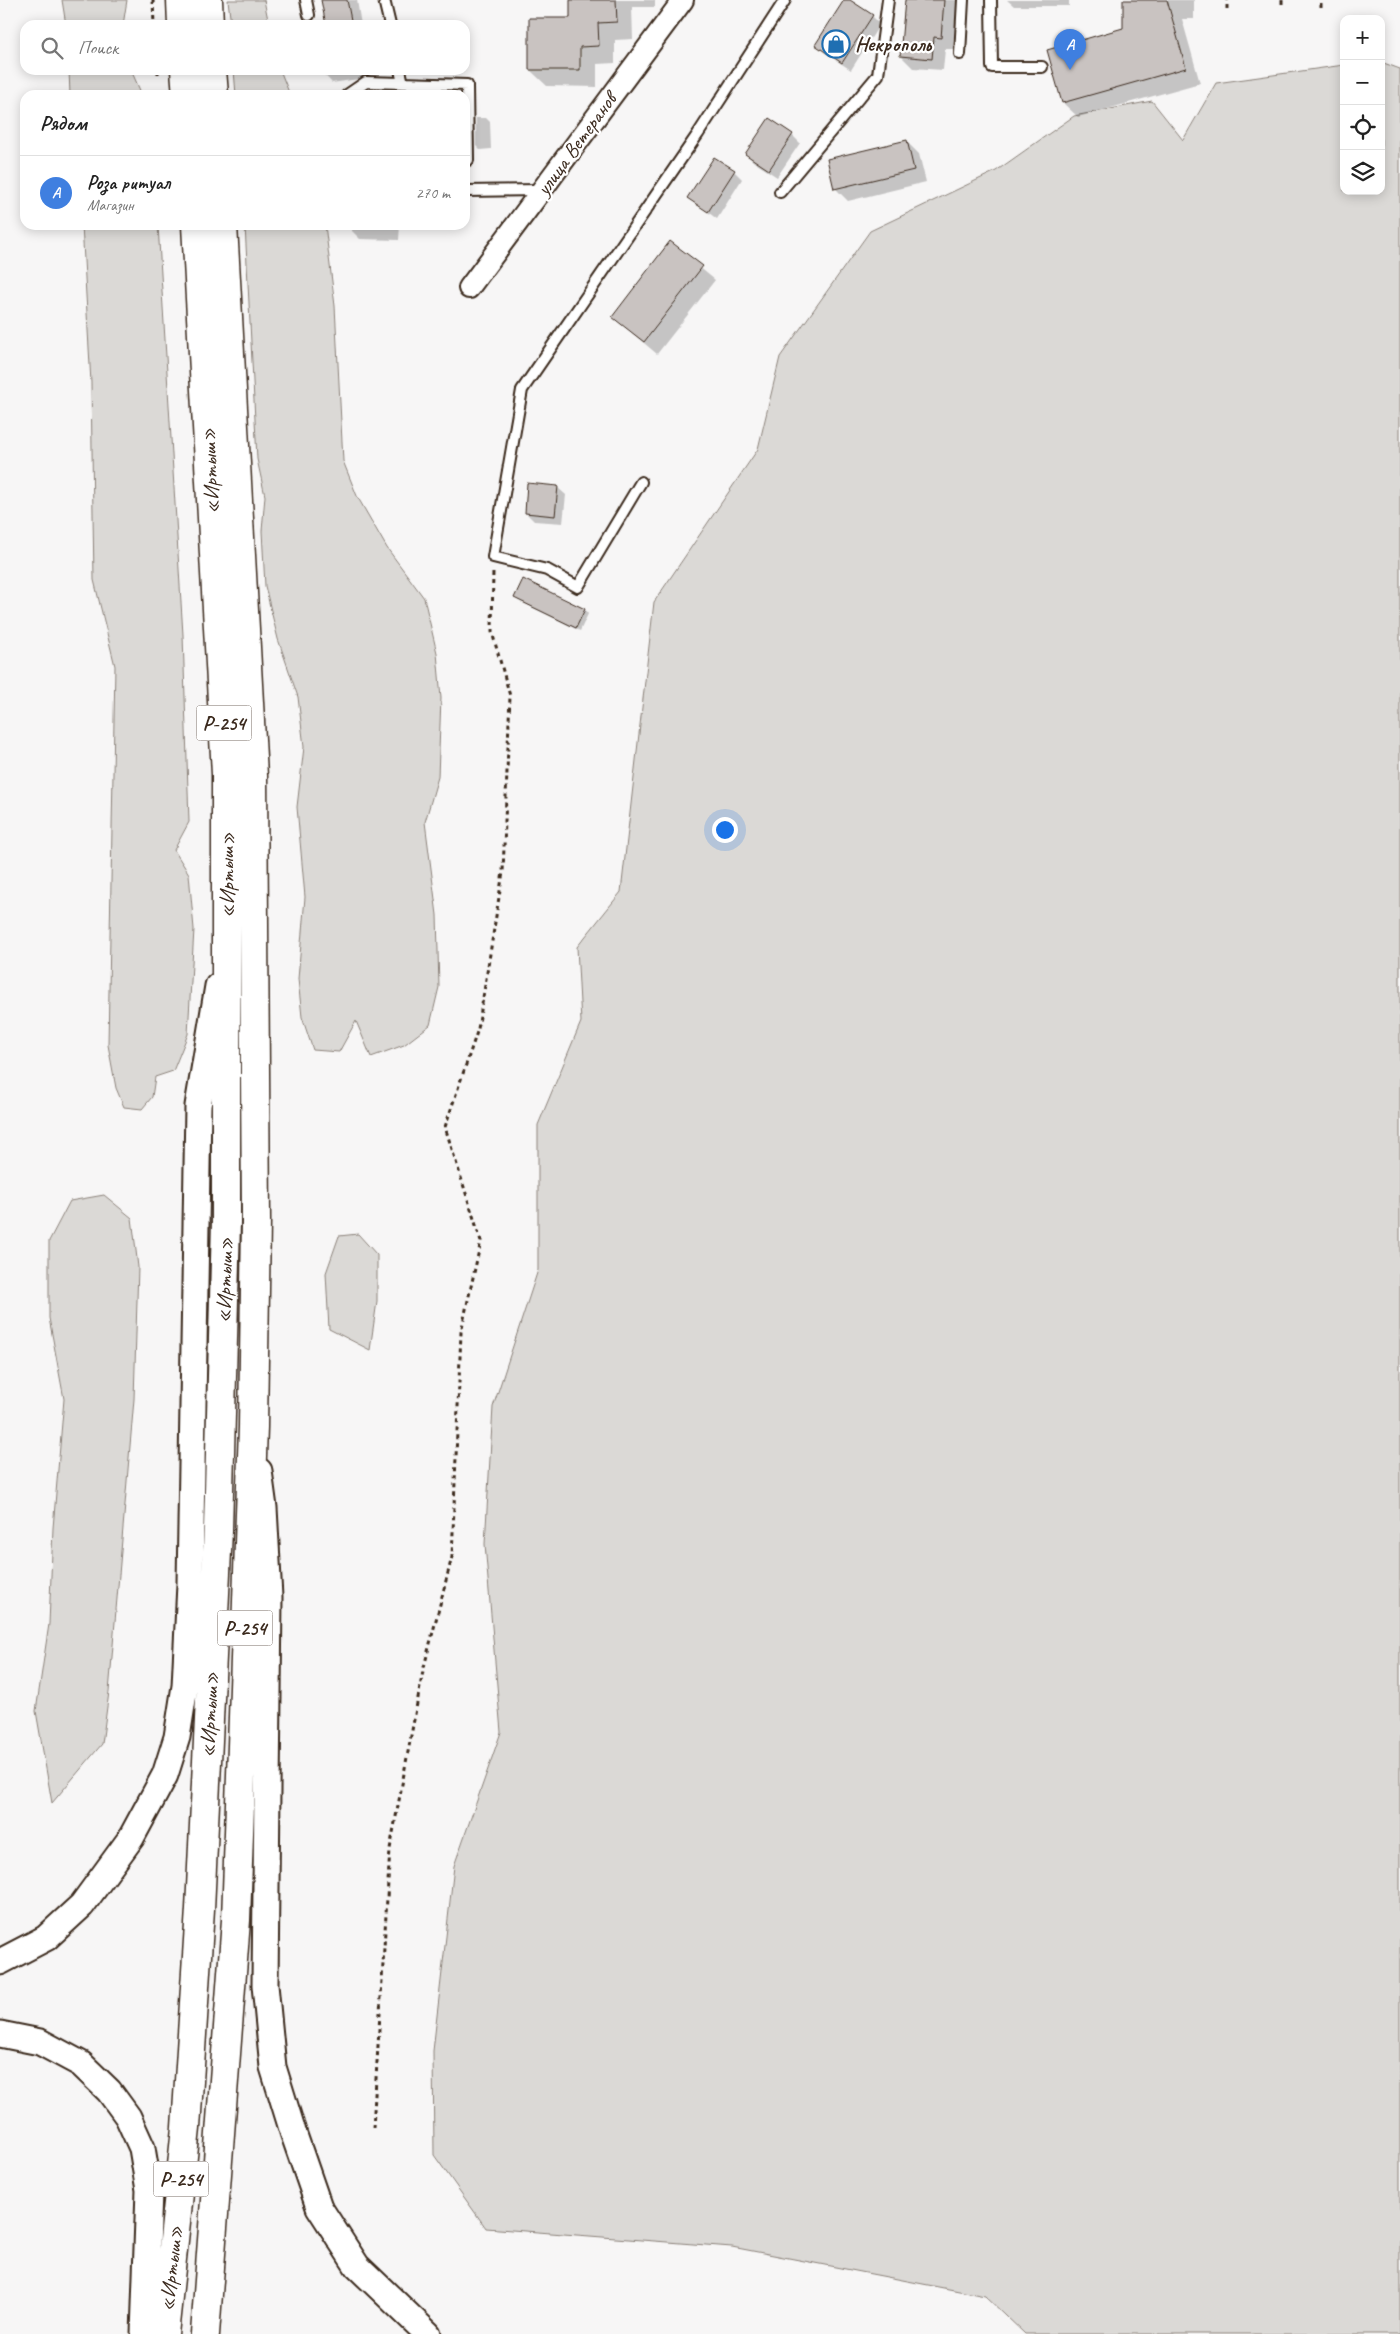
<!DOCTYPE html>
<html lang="ru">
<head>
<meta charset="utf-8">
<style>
  body { margin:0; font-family:Caveat,sans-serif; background:#f2f2f2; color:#222 }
  .controls { position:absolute; right:15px; top:15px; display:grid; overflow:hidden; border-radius:10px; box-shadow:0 2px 12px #0003 }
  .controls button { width:45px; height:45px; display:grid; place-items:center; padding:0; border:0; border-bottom:1px solid #e0e0e0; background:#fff; color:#222; font:25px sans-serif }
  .you { position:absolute; left:724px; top:829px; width:18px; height:18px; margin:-12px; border:4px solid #fff; border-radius:50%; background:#1a73e8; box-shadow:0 0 0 8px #1a73e833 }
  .badge { display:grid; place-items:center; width:32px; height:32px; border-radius:50%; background:#d93025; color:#fff; font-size:16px; font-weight:700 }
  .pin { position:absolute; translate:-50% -41px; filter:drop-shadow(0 1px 2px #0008) }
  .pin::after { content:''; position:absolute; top:26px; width:18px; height:15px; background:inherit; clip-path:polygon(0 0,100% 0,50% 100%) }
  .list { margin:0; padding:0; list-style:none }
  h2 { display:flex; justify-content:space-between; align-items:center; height:65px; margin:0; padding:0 20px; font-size:21px }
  h2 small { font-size:16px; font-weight:400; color:#767676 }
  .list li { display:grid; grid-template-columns:32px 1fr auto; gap:15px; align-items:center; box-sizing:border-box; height:75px; padding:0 20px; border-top:1px solid #e0e0e0 }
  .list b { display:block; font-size:19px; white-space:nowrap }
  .list p { margin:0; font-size:16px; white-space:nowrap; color:#767676 }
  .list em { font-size:16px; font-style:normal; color:#767676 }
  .icon { flex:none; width:28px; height:28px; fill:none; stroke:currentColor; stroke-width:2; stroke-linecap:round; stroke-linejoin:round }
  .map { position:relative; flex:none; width:1400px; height:2334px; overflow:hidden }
  .search { position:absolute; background:#fff; box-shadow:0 2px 12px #0003; left:20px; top:20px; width:450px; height:55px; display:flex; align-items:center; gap:12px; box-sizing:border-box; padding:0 18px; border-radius:15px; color:#767676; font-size:19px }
  .panel { position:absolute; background:#fff; box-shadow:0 2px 12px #0003; left:20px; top:90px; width:450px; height:140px; border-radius:15px }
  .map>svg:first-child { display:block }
  .green { fill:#dbd9d6; stroke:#8b827a }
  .shadow { fill:#0003 }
  .building { fill:#c9c3c1; stroke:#3b2a1e }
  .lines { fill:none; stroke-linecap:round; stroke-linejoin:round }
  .service-casing { stroke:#3b2a1e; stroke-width:14 }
  .minor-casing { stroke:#3b2a1e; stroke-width:24 }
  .tertiary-casing { stroke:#3b2a1e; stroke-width:29 }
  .trunk-casing { stroke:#3b2a1e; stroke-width:31 }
  .path { stroke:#3b2a1e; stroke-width:3; stroke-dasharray:4 4; stroke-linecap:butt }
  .service { stroke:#fff; stroke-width:10 }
  .minor { stroke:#fff; stroke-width:20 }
  .tertiary { stroke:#fff; stroke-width:25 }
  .trunk { stroke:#fff; stroke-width:28 }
  .labels { text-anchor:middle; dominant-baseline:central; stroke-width:4.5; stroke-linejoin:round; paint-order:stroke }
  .shield { fill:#fff; stroke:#766a62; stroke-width:1 }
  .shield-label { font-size:20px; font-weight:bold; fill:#3b2a1e }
  .poi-label { font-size:21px; font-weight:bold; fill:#3b2a1e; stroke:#fff; text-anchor:start }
  .street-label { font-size:21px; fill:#3b2a1e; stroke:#fff }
</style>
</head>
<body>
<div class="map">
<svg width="1400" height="2334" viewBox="0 0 1400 2334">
  <rect width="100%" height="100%" fill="#f7f6f6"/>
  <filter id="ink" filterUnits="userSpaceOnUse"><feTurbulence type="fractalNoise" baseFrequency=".02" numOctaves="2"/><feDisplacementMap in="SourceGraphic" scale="10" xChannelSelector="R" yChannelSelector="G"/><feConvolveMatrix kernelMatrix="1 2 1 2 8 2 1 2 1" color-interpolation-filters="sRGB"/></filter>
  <g filter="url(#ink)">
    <path class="green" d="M62 0H127L123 25H66Z
      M228 0H264L269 25H231Z
      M1381 62 1400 69V2334H1025L985 2296 732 2247 486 2228 434 2155 433 2051 454 1866 501 1732 485 1544 493 1407 538 1270V1125L581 1022 577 947 621 892 654 602 758 449 780 357 870 231 996 171 1074 116 1152 101 1183 140 1216 83 1344 65V191H1381Z
      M69 70H131L142 95H70Z
      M234 70H280L290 95H236Z
      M82 225H158L183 635 189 822 174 850 189 874 194 929 188 1034 173 1071 155 1077 152 1097 142 1109 124 1107 116 1088 108 1045 115 666 94 580 91 383Z
      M245 225H325L335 306 343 461 357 496 387 548 424 598 437 653 441 698 438 777 425 822 437 915 439 987 430 1025 404 1045 371 1057 356 1021 339 1052 313 1050 302 1017 298 979 305 897 297 807 304 747 298 697 278 639 265 586 262 531 265 496 257 459Z
      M104 1195 132 1218 138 1267 134 1399 109 1692 102 1744 52 1803 36 1711 49 1624 53 1528 64 1399 49 1318V1241L70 1201Z
      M358 1234 377 1255V1301L370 1350 329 1329 326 1273 339 1236Z"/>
    <path class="shadow" d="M322 0H357L361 25H327Z
      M571 0H655V7H632L633 39 615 40V63L597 64V87L547 86 530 70 571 19Z
      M845 0 872 16 880 24 851 70 825 53 816 45Z
      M906 0H957L953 49H945L943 70 913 68 901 56Z
      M1007 0H1069V6H1014Z
      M1124 0H1194V19H1182L1200 83 1078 117 1063 103 1048 51 1124 29Z
      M320 70H369L371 77 332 83Z
      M377 90 427 92 430 95H376Z
      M476 118H486L490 122 491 149 480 150 476 146Z
      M792 135 800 143 777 177 754 162 746 154Z
      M907 142 919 154 926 182 848 201 835 188Z
      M734 171 742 179 717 219 689 198Z
      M352 225H400L399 240 360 239 352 231Z
      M670 243 715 280 657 354 613 317Z
      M557 487 566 495 563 523 534 521 526 513Z
      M523 581 585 610 588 614 580 631 519 601 515 598Z"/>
    <path class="building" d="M321 0H347L352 25H326Z
      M570 0H616L617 22 598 23 599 46 580 47V70H529V18H570Z
      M844 0H850L873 15 842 63 815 45Z
      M905 0H944L941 38 934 37 932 59 900 56Z
      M1123 0H1167L1186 68 1062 103 1047 50 1123 28Z
      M769 118 793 134 769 170 745 154Z
      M907 140 914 170 834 189 827 159Z
      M714 157 735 170 708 212 687 198Z
      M670 241 703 266 644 342 612 317Z
      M527 483 558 486 555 516 525 513Z
      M523 579 585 609 576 628 514 598Z"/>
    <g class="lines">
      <g class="service-casing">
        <path id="service" d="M306 0 309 15
          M384 0 390 25
          M991 0 992 67H1042
          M960 54 963 0
          M403 83 467 85 468 160H465
          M347 95 366 82 403 83 400 70
          M465 191 542 190
          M780 192 878 75 888 0
          M641 482 578 587 547 570 493 557 522 390 698 134 785 0"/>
      </g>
      <g class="minor-casing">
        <path id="minor" d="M469 288 683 0"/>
      </g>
      <g class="tertiary-casing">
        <path id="tertiary" d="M259 1471 264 1508 269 1597 265 1985 273 2067 293 2132 319 2207 357 2266 428 2334
          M0 1962 46 1938 82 1905 131 1838 165 1775 177 1737 185 1686 190 1584 198 1106 218 986
          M0 2034 40 2042 81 2064 109 2091 128 2117 142 2148 149 2190 144 2334"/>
      </g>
      <g class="trunk-casing">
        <g id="trunk">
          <path d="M181 0 182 25"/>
          <path d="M208 0 209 25"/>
          <path d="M185 70 187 95"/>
          <path d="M212 70 214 95"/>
          <path id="s1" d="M164 2334 186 2128 200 1909 218 1530 226 1222V774L196 225"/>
          <path d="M205 2334 236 1920 253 1427 256 1220 253 776 223 225"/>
        </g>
      </g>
      <path class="path" d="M153 0 154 25
        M1282 0V8
        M1321 7V0
        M1227 9V0
        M158 70V76
        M373 2128 390 1849 423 1671 452 1557 461 1332 481 1241 445 1127 478 1029 503 872 510 696 492 632 493 571"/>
      <use href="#service" class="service"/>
      <use href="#minor" class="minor"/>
      <use href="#tertiary" class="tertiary"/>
      <use href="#trunk" class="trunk"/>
    </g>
  </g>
  <defs>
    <g id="shop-ring" transform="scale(1.4375)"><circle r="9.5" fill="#fff" stroke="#1f6fb2" stroke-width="1.5"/><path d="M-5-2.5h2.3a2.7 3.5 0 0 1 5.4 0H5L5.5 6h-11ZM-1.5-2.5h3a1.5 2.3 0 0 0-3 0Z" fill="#1f6fb2"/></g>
  </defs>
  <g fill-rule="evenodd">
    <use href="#shop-ring" x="836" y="44"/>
  </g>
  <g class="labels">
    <g class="shield">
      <rect x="196.5" y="705.5" width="55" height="35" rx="4"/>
      <rect x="217.5" y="1610.5" width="55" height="35" rx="4"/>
      <rect x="153.5" y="2161.5" width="55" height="35" rx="4"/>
    </g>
    <g class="shield-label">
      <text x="224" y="723">Р-254</text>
      <text x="245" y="1628">Р-254</text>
      <text x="181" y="2179">Р-254</text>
    </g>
    <g class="poi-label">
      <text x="855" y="44">Некрополь</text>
    </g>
    <g class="street-label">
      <text transform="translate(576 144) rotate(-54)">улица Ветеранов</text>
      <text transform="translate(210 471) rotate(-93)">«Иртыш»</text>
      <text transform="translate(227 875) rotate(-90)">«Иртыш»</text>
      <text stroke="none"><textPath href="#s1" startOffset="1056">«Иртыш»</textPath></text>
      <text stroke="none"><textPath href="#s1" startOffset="621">«Иртыш»</textPath></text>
      <text stroke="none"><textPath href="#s1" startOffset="66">«Иртыш»</textPath></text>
    </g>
  </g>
</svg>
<div class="controls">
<button>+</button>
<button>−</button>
<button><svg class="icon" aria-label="locate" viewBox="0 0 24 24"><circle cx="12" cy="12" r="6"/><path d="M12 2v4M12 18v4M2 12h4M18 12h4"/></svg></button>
<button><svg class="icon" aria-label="layers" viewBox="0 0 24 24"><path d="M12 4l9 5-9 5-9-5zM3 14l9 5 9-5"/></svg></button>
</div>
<div class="you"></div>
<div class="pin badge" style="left:1070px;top:70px;background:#3f7fe0">A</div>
<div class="search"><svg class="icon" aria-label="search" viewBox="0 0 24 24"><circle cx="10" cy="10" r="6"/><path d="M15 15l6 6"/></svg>Поиск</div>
<section class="panel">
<h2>Рядом<small></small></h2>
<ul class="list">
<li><span class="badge" style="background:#3f7fe0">A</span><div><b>Роза ритуал</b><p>Магазин</p></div><em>270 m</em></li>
</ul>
</section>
</div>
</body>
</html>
